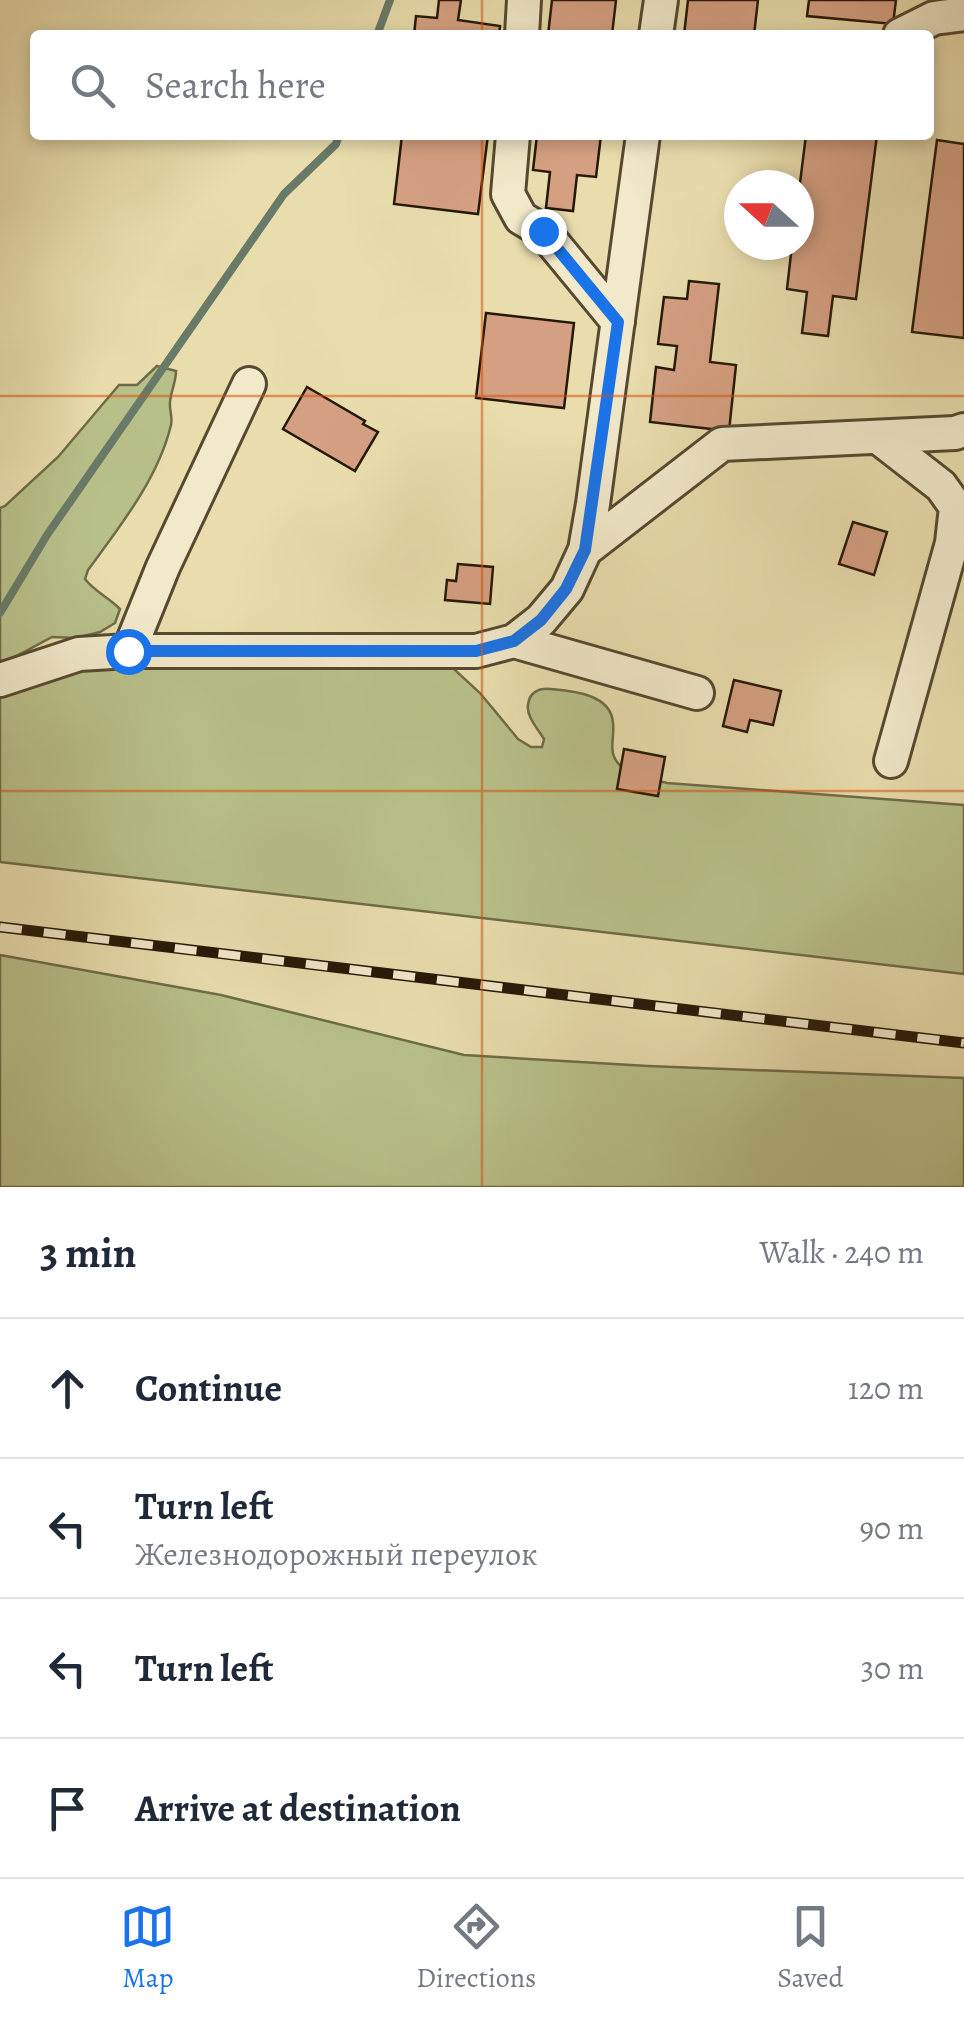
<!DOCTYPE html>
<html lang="en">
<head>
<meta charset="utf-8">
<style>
  body { margin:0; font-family:Alegreya,serif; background:#f2f2f3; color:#1f2937 }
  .compass { position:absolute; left:724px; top:170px; width:90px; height:90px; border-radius:50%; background:#fff; box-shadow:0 5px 15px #0003; rotate:291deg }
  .stop { position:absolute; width:30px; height:30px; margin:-22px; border:8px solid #1a73e8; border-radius:50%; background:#fff }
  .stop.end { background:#1a73e8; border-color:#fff; box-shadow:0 2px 10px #0008 }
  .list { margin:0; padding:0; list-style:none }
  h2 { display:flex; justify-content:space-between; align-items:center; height:130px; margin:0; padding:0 40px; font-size:42px }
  h2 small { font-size:32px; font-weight:400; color:#747a83 }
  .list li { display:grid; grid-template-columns:65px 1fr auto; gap:30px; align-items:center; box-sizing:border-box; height:140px; padding:0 40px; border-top:2px solid #e0e1e3 }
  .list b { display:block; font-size:38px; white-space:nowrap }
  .list p { margin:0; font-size:32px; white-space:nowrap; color:#747a83 }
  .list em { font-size:32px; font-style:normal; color:#747a83 }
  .icon { flex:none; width:55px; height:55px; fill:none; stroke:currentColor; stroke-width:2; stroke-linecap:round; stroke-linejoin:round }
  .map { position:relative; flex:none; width:964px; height:1187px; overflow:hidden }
  .search { position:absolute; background:#fff; box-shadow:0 5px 15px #0003; left:30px; right:30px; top:30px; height:110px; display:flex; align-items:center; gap:25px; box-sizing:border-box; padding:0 35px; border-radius:10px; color:#747a83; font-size:38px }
  .sheet { height:690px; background:#fff }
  nav { display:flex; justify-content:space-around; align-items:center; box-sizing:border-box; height:140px; border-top:2px solid #e0e1e3; background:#fff; font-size:28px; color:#747a83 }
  nav a { display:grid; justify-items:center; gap:5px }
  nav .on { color:#1a73e8 }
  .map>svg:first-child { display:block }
  .green { fill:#b8c089; stroke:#6e6c48; stroke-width:2.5 }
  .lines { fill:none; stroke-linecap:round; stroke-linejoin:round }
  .stream { stroke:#697a68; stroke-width:8 }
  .building { fill:#d5a082; stroke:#251807; stroke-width:2.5 }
  .minor-casing { stroke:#564930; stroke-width:38 }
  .minor { stroke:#f1e9ca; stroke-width:32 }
  .rail-casing { stroke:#251807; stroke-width:11 }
  .rail { stroke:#f1e9ca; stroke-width:8; stroke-dasharray:22; stroke-linecap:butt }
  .route { stroke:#1a73e8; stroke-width:12 }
  .grid { fill:none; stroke:#d4520c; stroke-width:2.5; stroke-opacity:0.55 }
</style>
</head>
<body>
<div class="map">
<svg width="964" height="1187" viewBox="0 0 964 1187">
  <rect width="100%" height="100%" fill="#e9ddad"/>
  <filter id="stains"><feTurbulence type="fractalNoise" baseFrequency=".002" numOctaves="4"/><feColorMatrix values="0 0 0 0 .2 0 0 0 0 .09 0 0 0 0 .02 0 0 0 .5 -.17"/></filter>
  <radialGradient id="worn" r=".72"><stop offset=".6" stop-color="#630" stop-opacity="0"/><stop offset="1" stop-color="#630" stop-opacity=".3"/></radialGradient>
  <path class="green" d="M157 366 176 371C176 382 171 391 170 402 169 410 173 417 171 425 158 479 120 526 88 570L85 579C94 591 108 597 120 609L115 623 100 632 75 638 52 637 0 665V508L5 506 58 457 119 385H137Z
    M435 662 454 669 480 693 518 739 531 747H542L544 739C538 729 526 716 528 705 529 693 538 688 550 689 573 691 611 694 613 723 615 740 606 754 622 767 635 777 652 779 667 783L964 805V974L0 862V689L82 663Z
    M0 955 221 995 464 1055 648 1066 964 1078V1187H0Z"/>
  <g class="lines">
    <path class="stream" d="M377 35 390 0
      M0 613 47 535 284 194 336 144 339 135"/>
  </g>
  <path class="building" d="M439 0H461L458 20 500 26 499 35H414L416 16 437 18Z
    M552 0H616L612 35H548Z
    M688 0H758L754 35H684Z
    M809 0H896L893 24 807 16Z
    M402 135H488L478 214 394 204Z
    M537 135H601L596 177 577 175 573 211 546 208 550 172 533 170Z
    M806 135H877L856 299 833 296 828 336 802 333 807 292 787 289 792 245H799V191Z
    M937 140 964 144V338L912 332Z
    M689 281 719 284 710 362 736 365 729 431 650 422 656 367 674 370 677 346 658 344 664 297 687 299Z
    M486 313 574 323 564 408 476 398Z
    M307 387 365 421 363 424 378 432 355 471 283 429Z
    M853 522 887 532 874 575 839 564Z
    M458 564 493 567 490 604 445 600 447 580 456 581Z
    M734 680 781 691 773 725 750 720 747 732 723 726Z
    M624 749 665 757 658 796 617 789Z"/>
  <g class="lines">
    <g class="minor-casing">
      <path id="minor" d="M522 35 524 0
        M656 35 661 0
        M900 35 934 18 964 14
        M513 135 508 194 521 218 543 231 618 322
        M878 437 941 486 956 507 952 543 891 761
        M585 550 722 444 955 433 964 430
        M514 641 697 693
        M129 651 163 567 249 384
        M0 680 79 654 129 651H476L514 641 541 620 567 589 585 550 593 504 643 135"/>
    </g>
    <use href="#minor" class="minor"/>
    <g class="rail-casing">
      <path id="rail" d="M0 927 964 1043"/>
    </g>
    <use href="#rail" class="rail"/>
  </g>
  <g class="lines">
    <path class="route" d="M128 651H476L514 641 541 620 566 589 585 550 618 322 543 231"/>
  </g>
  <path class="grid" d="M482 0V35M482 135V1187M0 396H964M0 791H964"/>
  <rect width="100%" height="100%" filter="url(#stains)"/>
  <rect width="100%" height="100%" fill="url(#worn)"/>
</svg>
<svg class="compass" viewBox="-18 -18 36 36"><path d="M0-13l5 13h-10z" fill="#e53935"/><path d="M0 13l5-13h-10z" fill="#747a83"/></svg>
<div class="stop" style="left:128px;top:651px"></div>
<div class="stop end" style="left:543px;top:231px"></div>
<div class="search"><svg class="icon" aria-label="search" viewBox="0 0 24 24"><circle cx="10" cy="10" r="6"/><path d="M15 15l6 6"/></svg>Search here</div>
</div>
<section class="sheet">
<h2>3 min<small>Walk · 240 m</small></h2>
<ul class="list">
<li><svg class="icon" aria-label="ahead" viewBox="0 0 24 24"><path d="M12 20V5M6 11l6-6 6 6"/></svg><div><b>Continue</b></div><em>120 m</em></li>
<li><svg class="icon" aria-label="left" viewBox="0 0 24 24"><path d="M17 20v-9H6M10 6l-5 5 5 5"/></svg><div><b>Turn left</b><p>Железнодорожный переулок</p></div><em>90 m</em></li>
<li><svg class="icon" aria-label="left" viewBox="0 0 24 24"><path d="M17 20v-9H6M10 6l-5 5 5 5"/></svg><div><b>Turn left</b></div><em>30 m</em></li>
<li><svg class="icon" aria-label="arrive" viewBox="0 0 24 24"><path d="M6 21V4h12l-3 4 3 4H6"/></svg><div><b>Arrive at destination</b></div></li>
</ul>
</section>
<nav>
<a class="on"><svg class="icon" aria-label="map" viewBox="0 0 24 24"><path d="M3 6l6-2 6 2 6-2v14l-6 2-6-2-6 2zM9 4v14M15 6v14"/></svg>Map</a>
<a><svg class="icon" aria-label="directions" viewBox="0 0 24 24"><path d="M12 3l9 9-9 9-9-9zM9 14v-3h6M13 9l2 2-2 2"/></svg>Directions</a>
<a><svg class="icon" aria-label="saved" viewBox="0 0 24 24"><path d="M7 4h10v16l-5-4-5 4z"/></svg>Saved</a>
</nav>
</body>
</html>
